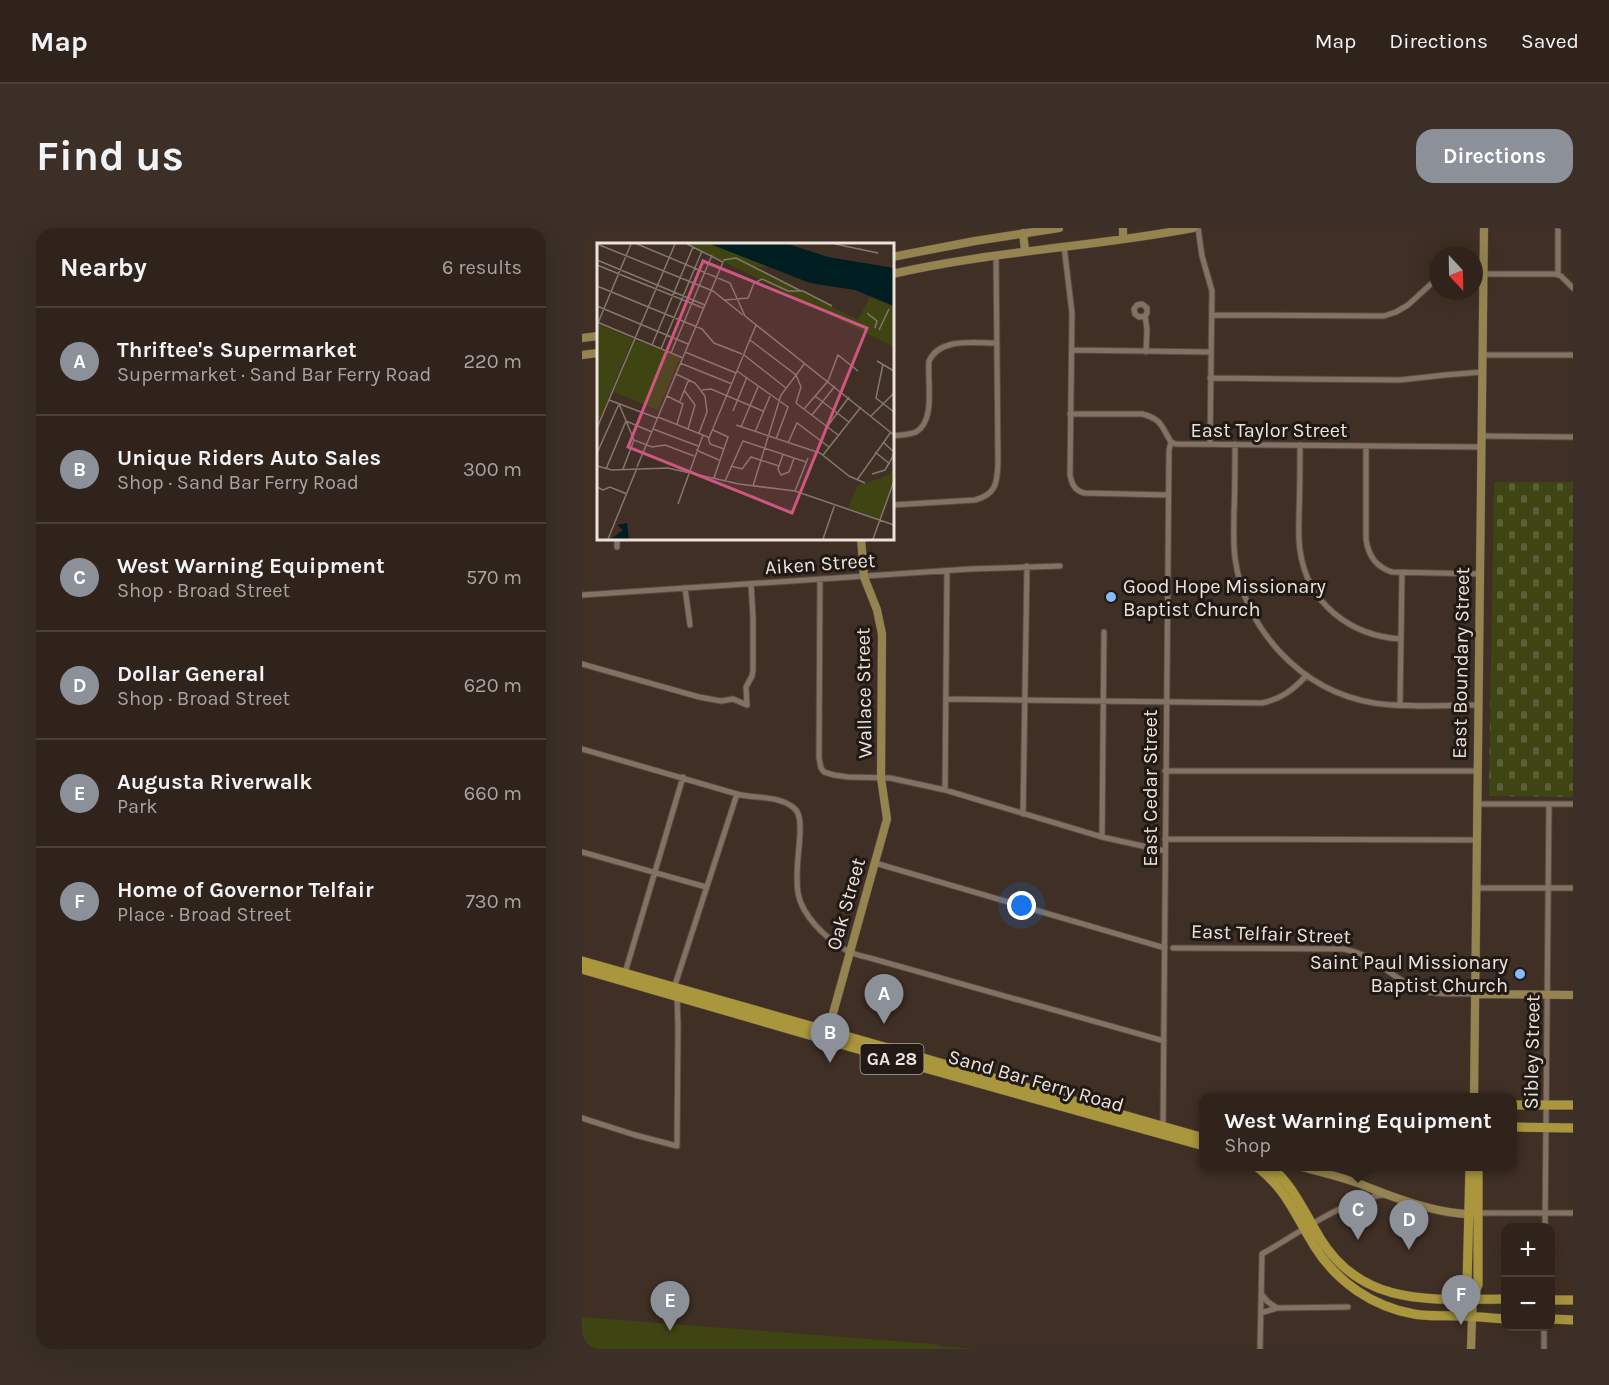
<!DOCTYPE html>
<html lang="en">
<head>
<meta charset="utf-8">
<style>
  body { margin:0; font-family:Karla,sans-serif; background:#3b2f28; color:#f1f3f6 }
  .controls { position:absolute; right:18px; bottom:18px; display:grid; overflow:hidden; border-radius:12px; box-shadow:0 6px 24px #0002 }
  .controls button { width:54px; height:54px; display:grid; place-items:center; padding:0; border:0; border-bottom:2px solid #4a403a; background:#2f231b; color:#f1f3f6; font:30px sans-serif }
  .compass { position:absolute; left:847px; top:18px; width:54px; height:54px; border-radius:50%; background:#2f231b; box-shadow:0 6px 24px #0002; rotate:158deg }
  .you { position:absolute; left:440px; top:678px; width:21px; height:21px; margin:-15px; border:4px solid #fff; border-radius:50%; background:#1a73e8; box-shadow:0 0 0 9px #1a73e833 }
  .badge { display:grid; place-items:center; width:39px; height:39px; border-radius:50%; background:#8c9099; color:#fff; font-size:20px; font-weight:700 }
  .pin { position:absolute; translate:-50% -50px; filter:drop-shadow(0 2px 3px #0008) }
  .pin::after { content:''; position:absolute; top:32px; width:21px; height:18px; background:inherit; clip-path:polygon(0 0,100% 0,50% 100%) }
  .popup { position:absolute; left:617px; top:865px; width:318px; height:78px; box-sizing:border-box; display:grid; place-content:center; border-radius:12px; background:#2f231b; filter:drop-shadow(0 2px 4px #0005); font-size:20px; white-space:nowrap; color:#a7a4a3 }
  .popup b { font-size:22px; color:#f1f3f6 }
  .popup::after { content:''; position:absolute; left:50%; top:100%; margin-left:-12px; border:12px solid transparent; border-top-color:#2f231b }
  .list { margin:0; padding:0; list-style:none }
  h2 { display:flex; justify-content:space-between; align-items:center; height:78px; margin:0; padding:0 24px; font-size:26px }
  h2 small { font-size:20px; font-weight:400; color:#a7a4a3 }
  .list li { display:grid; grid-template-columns:39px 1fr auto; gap:18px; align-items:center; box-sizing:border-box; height:108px; padding:0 24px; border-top:2px solid #4a403a }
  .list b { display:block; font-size:22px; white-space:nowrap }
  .list p { margin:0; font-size:20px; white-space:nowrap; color:#a7a4a3 }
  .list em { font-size:20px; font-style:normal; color:#a7a4a3 }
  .map { position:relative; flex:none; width:991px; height:1121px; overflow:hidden; border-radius:18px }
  header { display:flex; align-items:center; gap:36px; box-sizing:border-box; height:84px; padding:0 30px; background:#2f231b; border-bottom:2px solid #4a403a }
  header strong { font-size:28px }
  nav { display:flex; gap:33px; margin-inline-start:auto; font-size:21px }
  .intro { display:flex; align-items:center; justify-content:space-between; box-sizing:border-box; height:144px; padding:0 36px }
  h1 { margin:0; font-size:42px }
  .button { padding:15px 27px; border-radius:18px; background:#8c9099; color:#fff; font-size:21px; font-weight:700 }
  main { display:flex; gap:36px; padding:0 36px }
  aside { flex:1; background:#2f231b; border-radius:18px; box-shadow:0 6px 24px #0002 }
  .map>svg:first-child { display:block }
  .green { fill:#3e4513 }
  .cemetery { fill:url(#cemetery-stones) }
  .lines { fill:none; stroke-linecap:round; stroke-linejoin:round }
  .street-casing { stroke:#594c42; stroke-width:7 }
  .secondary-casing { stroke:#594c42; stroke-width:9 }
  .primary-casing { stroke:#594c42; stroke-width:10 }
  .street { stroke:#837164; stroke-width:5 }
  .secondary { stroke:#968450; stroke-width:8 }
  .primary { stroke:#a9963d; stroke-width:9 }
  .poi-dot { fill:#86bbfb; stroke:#201914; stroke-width:2 }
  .labels { text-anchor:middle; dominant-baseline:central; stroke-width:6; stroke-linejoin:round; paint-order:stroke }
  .shield { fill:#201914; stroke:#b0a6a0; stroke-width:1.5 }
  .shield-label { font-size:18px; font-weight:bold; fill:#ede3dc }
  .street-label { font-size:20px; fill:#ede3dc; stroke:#201914 }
  .poi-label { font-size:20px; fill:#ede3dc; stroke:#201914; text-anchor:start }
  .inset-road { fill:none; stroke:#85776e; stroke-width:1.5 }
  .view { fill:#cf5582; fill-opacity:0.15; stroke:#cf5582; stroke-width:3 }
  .inset-edge { fill:none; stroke:#ede3dc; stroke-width:3 }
</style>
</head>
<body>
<header>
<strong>Map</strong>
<nav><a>Map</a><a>Directions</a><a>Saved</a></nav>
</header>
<div class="intro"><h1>Find us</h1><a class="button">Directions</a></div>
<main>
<aside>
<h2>Nearby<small>6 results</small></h2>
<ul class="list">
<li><span class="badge">A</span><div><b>Thriftee's Supermarket</b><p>Supermarket · Sand Bar Ferry Road</p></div><em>220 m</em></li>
<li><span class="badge">B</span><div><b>Unique Riders Auto Sales</b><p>Shop · Sand Bar Ferry Road</p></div><em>300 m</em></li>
<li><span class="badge">C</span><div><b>West Warning Equipment</b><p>Shop · Broad Street</p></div><em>570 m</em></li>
<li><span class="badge">D</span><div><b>Dollar General</b><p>Shop · Broad Street</p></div><em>620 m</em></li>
<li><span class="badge">E</span><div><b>Augusta Riverwalk</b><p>Park</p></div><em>660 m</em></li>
<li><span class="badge">F</span><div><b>Home of Governor Telfair</b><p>Place · Broad Street</p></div><em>730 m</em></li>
</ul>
</aside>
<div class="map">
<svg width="991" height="1121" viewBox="0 0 991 1121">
  <defs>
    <pattern id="cemetery-stones" width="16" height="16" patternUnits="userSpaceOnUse" patternTransform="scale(1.5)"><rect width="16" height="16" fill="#3e4513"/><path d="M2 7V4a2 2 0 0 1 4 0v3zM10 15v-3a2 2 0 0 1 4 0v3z" fill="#5a6035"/></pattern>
  </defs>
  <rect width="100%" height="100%" fill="#3f2f24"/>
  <path class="green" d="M0 1089 352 1116 359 1118 393 1121H0Z"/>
  <path class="cemetery" d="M912 254H991V569L907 568Z"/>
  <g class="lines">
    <g class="street-casing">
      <path id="street" d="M616 0 620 28 630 63 628 216
        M482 18 490 85 488 247C490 256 492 262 502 265L586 267
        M892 46H973L979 48 991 60
        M976 47V0
        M630 87 802 88 814 84 826 77 850 55 856 52
        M563 88 557 89 553 86 552 81 555 77 560 76 565 80V85L563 88 565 101 564 124
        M490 122 629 124
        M901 127H991
        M628 150 818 152 863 147 901 144
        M488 186H560C580 191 579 198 589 214
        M310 208C318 207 327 207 334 204 354 193 345 153 347 133 358 109 393 115 415 115
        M900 208 991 209
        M589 214 594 216 900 219
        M653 216C653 239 653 262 652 285 652 300 651 315 653 330 663 402 719 463 792 475 824 480 863 477 897 477
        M718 217C718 240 718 263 717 286 717 298 716 310 718 322 725 375 768 408 819 411
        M784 218V311C786 327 794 339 810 344L898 346
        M310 277 393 272C415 266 415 254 416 235L414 27
        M35 310V319
        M238 351 237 530 239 540 242 544 252 547 266 549 308 550 363 562 520 609 583 623
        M103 360 108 397
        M0 367 388 341 478 338
        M0 436 117 469 139 473 151 471 165 477 164 459 170 448 171 442V389L169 356
        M364 471 680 475C699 471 711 462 724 448
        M818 476 820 345
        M0 521C52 536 103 551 155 566 172 571 197 567 212 580 219 586 218 597 218 606 217 625 213 646 216 665 220 688 243 709 262 721 269 726 279 728 288 730L582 813
        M583 543H895
        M363 562 365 343
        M895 576H991
        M441 586 445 338
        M520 609 522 404
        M583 611 895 612
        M0 624 124 659
        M293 635 583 720
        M894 660H991
        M591 720 761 721C795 727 808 750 836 761 853 768 875 765 893 766
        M43 745 101 549
        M0 890 53 907 95 918 96 798 95 768 92 760 155 566
        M581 899 587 222 589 214
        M896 985H991
        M963 1000 967 576
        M695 1080 766 1079
        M679 1085 695 1080 686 1074 680 1067
        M678 1121 680 1026C714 1007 764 970 802 967
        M962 1121V1098"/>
    </g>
    <g class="secondary-casing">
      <path id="secondary" d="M541 0V11
        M441 5 443 22
        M310 29 393 13 477 0
        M310 46C410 23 511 19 611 0
        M0 110 16 108
        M0 127 16 125
        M893 766 991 767
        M245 807 305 591 299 550 300 406 295 382 282 349 279 310
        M892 870 902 0
        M717 938C740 945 766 950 788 960 818 972 859 987 891 986
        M889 1121 890 1089"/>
    </g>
    <g class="primary-casing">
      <path id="primary" d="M0 733 622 910
        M0 741 300 828 622 918
        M930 877H991
        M930 899 991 900
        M674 938C704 960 714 989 733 1019 755 1054 791 1079 832 1086 847 1089 863 1087 878 1088 893 1088 908 1090 924 1091
        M688 938C712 958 722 984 738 1010 781 1081 853 1071 924 1071
        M888 938 885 1058 890 1072V1089
        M890 1072 896 1057V938
        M969 1072H991
        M969 1091 991 1092"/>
    </g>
    <use href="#street" class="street"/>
    <use href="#secondary" class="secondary"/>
    <use href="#primary" class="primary"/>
  </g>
  <g class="poi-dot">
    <circle cx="529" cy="369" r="6"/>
    <circle cx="938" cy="746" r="6"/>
  </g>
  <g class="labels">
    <rect class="shield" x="278.5" y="816" width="63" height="30" rx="4.5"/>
    <g class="shield-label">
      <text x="310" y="831">GA 28</text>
    </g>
    <g class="street-label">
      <text x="687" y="202">East Taylor Street</text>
      <text transform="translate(238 336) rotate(-4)">Aiken Street</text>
      <text transform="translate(879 435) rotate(-89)">East Boundary Street</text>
      <text transform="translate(282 465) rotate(-91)">Wallace Street</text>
      <text transform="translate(568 560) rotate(-90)">East Cedar Street</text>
      <text transform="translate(264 676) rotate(-74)">Oak Street</text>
      <text transform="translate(689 706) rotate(2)">East Telfair Street</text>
      <text transform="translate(950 824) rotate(-89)">Sibley Street</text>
      <text transform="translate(454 853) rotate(16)">Sand Bar Ferry Road</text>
    </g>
    <g class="poi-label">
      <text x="541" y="358">Good Hope Missionary<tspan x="541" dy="23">Baptist Church</tspan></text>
      <text x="926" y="734" text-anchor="end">Saint Paul Missionary<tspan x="926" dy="23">Baptist Church</tspan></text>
    </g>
  </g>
  <g transform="translate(15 15)">
    <rect width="297" height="297" fill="#3f2f24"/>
    <path d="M92 1H137L174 15 170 24H158L261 77 273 54 297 64V104ZM297 225V236L282 276 251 265 260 243 291 232Z" fill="#3e4513"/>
    <path d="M2 82 36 96 0 182V86ZM38 97 83 115 61 167 17 149Z" fill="#3e4513"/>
    <path d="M113 1H191L231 14 297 25V63L258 47 213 40ZM30 280 32 296H14L26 287 20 282Z" fill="#001e22"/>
    <path class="inset-road" d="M0 1 116 48 146 72M40 1 133 40 148 73 297 192M238 1 281 10M0 17 108 62M126 17 139 15 204 48M0 22 106 65M0 43 105 86 117 100 145 111M128 57 151 55 157 40 165 36 191 48H206L235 63M0 63 91 101M270 70 280 78 278 85M0 79 86 115M1 80 34 1M282 87 292 66M153 97 199 132 204 144 199 160 241 192M55 102 96 4M64 106 105 8M88 109 139 130M74 110 115 12M147 112 189 145M280 118 297 128M83 120 135 141M286 121 279 155 297 169M140 128 191 164 179 196M79 131 98 140 108 153 110 169 102 190M87 147 98 162 91 186M105 147 114 146 166 168M70 153 86 161 80 181M218 153 252 179M12 157 60 175M83 158 92 136M22 161 37 197 55 204 68 202 97 213M207 166 231 138 241 112 261 128M136 168 150 134M215 172 238 143M274 173 297 150M61 174 111 194 113 201 127 206M139 182 223 210 252 233 268 240M144 184 161 144M230 184 252 154M0 185 78 1M56 186 101 203M116 187 131 194 117 235M158 189 173 153M112 195 159 82M191 200 200 180 232 204M99 207 122 217M278 209 293 221M0 210 22 161M186 211 181 226 184 232 192 229 197 215M226 212 264 164M0 223 15 227 71 225 142 241 198 248 297 282M134 223 145 226 154 214 182 223M40 224 126 19 90 1M9 226 29 178 55 189M26 226 37 197M275 231 288 227 295 215 297 209 286 199M260 237 294 189M128 238 146 198 209 219M156 243 184 152 208 120M0 244 6 247 13 244 30 251M198 248 211 215M81 261 106 192M11 296 40 225M226 296 238 261M276 296 297 238"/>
    <path class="view" d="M106 18 270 85 195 270 31 204Z"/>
    <rect width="297" height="297" class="inset-edge"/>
  </g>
</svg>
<div class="controls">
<button>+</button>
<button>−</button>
</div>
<svg class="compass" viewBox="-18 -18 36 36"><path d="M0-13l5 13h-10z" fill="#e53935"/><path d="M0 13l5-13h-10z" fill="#a7a4a3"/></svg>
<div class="you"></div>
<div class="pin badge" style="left:302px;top:796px">A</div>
<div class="pin badge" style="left:248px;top:835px">B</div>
<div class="pin badge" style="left:776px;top:1012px">C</div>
<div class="popup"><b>West Warning Equipment</b>Shop</div>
<div class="pin badge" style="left:827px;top:1022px">D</div>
<div class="pin badge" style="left:88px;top:1103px">E</div>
<div class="pin badge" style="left:879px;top:1097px">F</div>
</div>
</main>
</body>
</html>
